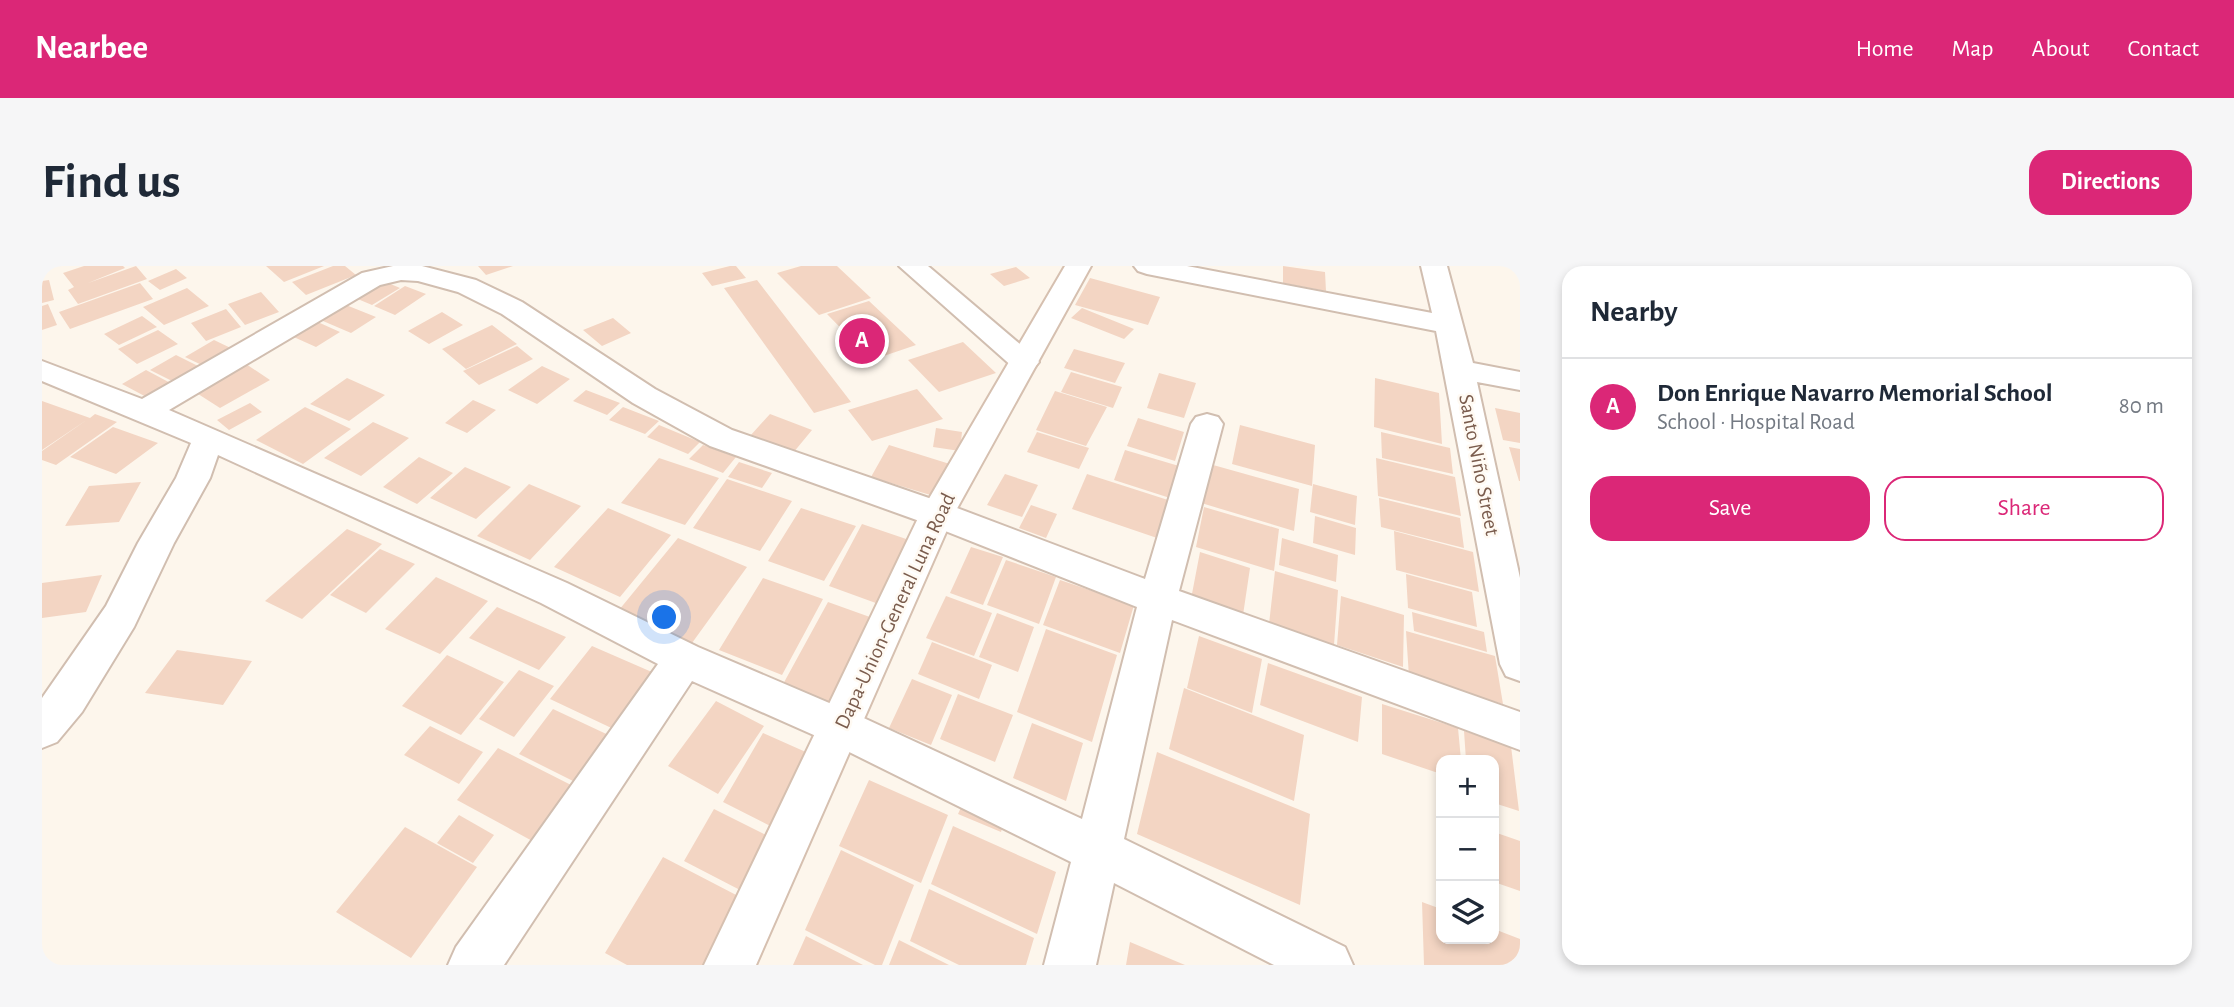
<!DOCTYPE html>
<html lang="en">
<head>
<meta charset="utf-8">
<style>
  body { margin:0; font-family:"Alegreya Sans",sans-serif; background:#f6f6f7; color:#1f2937 }
  .controls { position:absolute; right:21px; bottom:21px; display:grid; overflow:hidden; border-radius:14px; box-shadow:0 4px 10px #0003 }
  .controls button { width:63px; height:63px; display:grid; place-items:center; padding:0; border:0; border-bottom:2px solid #e0e1e3; background:#fff; color:#1f2937; font:35px sans-serif }
  .you { position:absolute; left:623px; top:352px; width:24px; height:24px; margin:-18px; border:5px solid #fff; border-radius:50%; background:#1a73e8; box-shadow:0 0 0 10px #1a73e833 }
  .badge { display:grid; place-items:center; width:46px; height:46px; border-radius:50%; background:#db2777; color:#fff; font-size:23px; font-weight:700 }
  .pin { position:absolute; translate:-50% -50%; border:4px solid #fff; box-shadow:0 2px 7px #0006 }
  .list { margin:0; padding:0; list-style:none }
  h2 { display:flex; justify-content:space-between; align-items:center; height:91px; margin:0; padding:0 28px; font-size:30px }
  h2 small { font-size:23px; font-weight:400; color:#747a83 }
  .list li { display:grid; grid-template-columns:46px 1fr auto; gap:21px; align-items:center; box-sizing:border-box; height:98px; padding:0 28px; border-top:2px solid #e0e1e3 }
  .list b { display:block; font-size:26px; white-space:nowrap }
  .list p { margin:0; font-size:23px; white-space:nowrap; color:#747a83 }
  .list em { font-size:23px; font-style:normal; color:#747a83 }
  .actions { display:flex; gap:14px; padding:21px 28px }
  .actions a { flex:1; padding:16px 0; border:2px solid #db2777; border-radius:21px; text-align:center; font-size:24px; color:#db2777 }
  .actions .main { background:#db2777; color:#fff }
  .icon { flex:none; width:38px; height:38px; fill:none; stroke:currentColor; stroke-width:2; stroke-linecap:round; stroke-linejoin:round }
  .map { position:relative; flex:none; width:1478px; height:699px; overflow:hidden; border-radius:21px }
  header { display:flex; align-items:center; gap:42px; box-sizing:border-box; height:98px; padding:0 35px; background:#db2777; color:#fff }
  header strong { font-size:33px }
  nav { display:flex; gap:38px; margin-inline-start:auto; font-size:24px }
  .intro { display:flex; align-items:center; justify-content:space-between; box-sizing:border-box; height:168px; padding:0 42px }
  h1 { margin:0; font-size:49px }
  .button { padding:18px 32px; border-radius:21px; background:#db2777; color:#fff; font-size:24px; font-weight:700 }
  main { display:flex; gap:42px; padding:0 42px }
  aside { flex:1; background:#fff; border-radius:21px; box-shadow:0 4px 10px #0003 }
  .map>svg:first-child { display:block }
  .building { fill:#f3d5c3 }
  .lines { fill:none; stroke-linecap:round; stroke-linejoin:round }
  .minor-casing { stroke:#d1beb0; stroke-width:4 }
  .secondary-casing { stroke:#d6c0b0; stroke-width:4 }
  .minor { fill:#fff; fill-rule:evenodd }
  .secondary { fill:#fff; fill-rule:evenodd }
  .labels { text-anchor:middle; dominant-baseline:central; stroke-width:5; stroke-linejoin:round; paint-order:stroke }
  .street-label { font-size:21px; fill:#7a5c4d; stroke:#fffaf3 }
</style>
</head>
<body>
<header>
<strong>Nearbee</strong>
<nav><a>Home</a><a>Map</a><a>About</a><a>Contact</a></nav>
</header>
<div class="intro"><h1>Find us</h1><a class="button">Directions</a></div>
<main>
<div class="map">
<svg width="1478" height="699" viewBox="0 0 1478 699">
  <rect width="100%" height="100%" fill="#fdf6ec"/>
  <path class="building" d="M42 0H81L83 2 46 17 94 0 105 13 36 38 26 24 32 21 21 7Z
    M224 0H282L242 16Z
    M291 0H303L314 9 264 29 250 16Z
    M436 0H471L444 9Z
    M688 0H694L704 12 670 20 660 7Z
    M759 0H795L829 32 777 49 735 7Z
    M1241 0 1283 6 1284 25 1241 17Z
    M974 1 988 12 962 20 948 8Z
    M134 3 145 12 118 24 106 15Z
    M1048 12 1118 31 1106 59 1033 39Z
    M7 14 12 34 0 37V15Z
    M339 14 358 22 330 39 311 31Z
    M715 14 809 136 772 147 682 22Z
    M98 17 111 33 28 63 17 46Z
    M363 20 384 28 353 49 332 40Z
    M145 22 167 40 122 59 101 41Z
    M219 26 237 46 203 59 186 38Z
    M827 35 874 79 830 94 785 48Z
    M299 37 334 51 309 67 274 52Z
    M6 38 15 59 0 64V40Z
    M1040 42 1092 63 1082 73 1029 52Z
    M184 43 199 61 164 75 149 57Z
    M400 46 421 59 387 78 366 65Z
    M100 50 115 61 77 79 62 68Z
    M571 52 589 67 560 80 541 64Z
    M269 53 298 66 274 81 245 68Z
    M450 59 475 78 424 103 400 83Z
    M116 64 136 78 95 98 76 83Z
    M172 74 195 85 166 102 143 91Z
    M921 76 954 107 897 126 866 94Z
    M475 80 491 93 437 119 421 105Z
    M1032 83 1083 97 1073 117 1022 102Z
    M134 89 162 103 136 118 108 104Z
    M204 98 228 114 178 142 153 126Z
    M500 100 528 113 495 138 466 124Z
    M104 104 134 120 110 134 80 118Z
    M1029 106 1080 121 1071 142 1019 126Z
    M1117 107 1154 117 1142 152 1105 142Z
    M305 112 343 129 307 155 268 138Z
    M1333 112 1397 127 1400 178 1332 161Z
    M875 123 901 153 830 175 806 144Z
    M544 124 578 137 565 149 531 135Z
    M1013 125 1065 141 1044 180 994 164Z
    M431 134 454 144 425 167 403 157Z
    M0 135 48 152 53 148 75 156 14 199 0 194V185L46 153 0 184Z
    M208 137 220 146 187 164 175 154Z
    M263 141 309 163 261 198 214 174Z
    M581 141 617 155 603 168 567 154Z
    M1453 142 1478 147V177L1461 174Z
    M728 148 770 164 751 187 708 170Z
    M1096 152 1142 166 1133 195 1085 180Z
    M331 156 367 172 319 210 282 192Z
    M617 159 658 176 646 188 605 171Z
    M1198 159 1273 179 1270 220 1190 198Z
    M71 161 116 177 74 208 28 191Z
    M894 162 920 166 918 185 891 181Z
    M995 166 1047 182 1037 203 985 186Z
    M1339 166 1408 182 1411 208 1340 192Z
    M661 179 694 191 681 207 647 193Z
    M847 179 911 199 895 231 829 211Z
    M1467 181 1478 183V215H1477Z
    M1083 184 1137 200 1128 232 1072 214Z
    M377 191 411 207 375 238 341 221Z
    M617 192 677 212 643 259 579 237Z
    M1334 192 1413 211 1419 250 1336 230Z
    M697 196 730 207 720 222 686 211Z
    M1164 197 1257 223 1252 265 1156 236Z
    M423 201 469 221 434 253 388 232Z
    M963 208 996 219 980 251 945 239Z
    M1045 208 1126 234 1115 272 1030 243Z
    M685 213 750 235 718 285 651 262Z
    M99 216 77 256 23 260 47 220Z
    M487 218 539 240 488 294 435 270Z
    M1271 218 1315 230 1313 259 1268 246Z
    M1337 232 1418 252 1422 282 1339 261Z
    M989 239 1015 248 1004 272 977 262Z
    M1162 241 1237 263 1232 305 1154 281Z
    M566 242 629 269 578 331 512 301Z
    M759 242 814 260 782 315 726 295Z
    M1273 250 1314 262 1313 289 1271 277Z
    M820 258 873 276 842 340 787 320Z
    M305 263 340 278 260 353 223 335Z
    M1352 265 1431 286 1437 326 1354 304Z
    M636 272 705 301 650 377 577 344Z
    M1240 272 1296 289 1294 316 1237 299Z
    M929 281 961 291 941 339 908 327Z
    M338 283 373 298 324 347 288 329Z
    M1158 286 1208 302 1201 349 1149 333Z
    M964 294 1014 311 997 358 945 339Z
    M1233 305 1296 324 1292 379 1227 358Z
    M1364 308 1430 326 1435 361 1366 342Z
    M60 309 44 346 0 352V317Z
    M394 311 446 335 398 388 343 363Z
    M721 312 781 333 740 409 677 384Z
    M1018 314 1092 339 1078 387 1001 359Z
    M904 330 950 347 932 390 884 372Z
    M1299 330 1362 349 1361 401 1295 379Z
    M786 336 839 355 797 443 740 420Z
    M455 341 524 371 497 404 427 372Z
    M1370 346 1442 366 1445 386 1372 365Z
    M955 347 992 361 976 406 937 391Z
    M1004 363 1075 389 1050 476 975 446Z
    M1364 365 1453 390 1461 438 1367 411Z
    M1157 370 1220 393 1210 447 1145 422Z
    M890 376 950 399 937 433 876 408Z
    M550 380 619 410 580 467 508 433Z
    M135 384 210 395 181 439 103 427Z
    M405 389 462 416 419 469 360 440Z
    M1226 397 1320 431 1316 476 1218 439Z
    M477 404 512 420 472 471 437 453Z
    M870 413 910 429 889 479 847 462Z
    M1142 422 1262 469 1252 535 1127 483Z
    M916 428 971 449 953 496 898 473Z
    M674 435 722 460 676 528 626 500Z
    M1340 438 1416 462 1419 494H1399V508L1340 488Z
    M511 443 575 473 541 520 477 488Z
    M990 457 1041 477 1024 535 971 512Z
    M388 460 441 486 417 518 362 489Z
    M1422 465 1469 480 1477 545 1452 537V494H1424Z
    M721 467 775 491 736 564 681 536Z
    M456 482 533 521 494 577 415 534Z
    M1115 486 1268 548 1258 639 1095 568Z
    M827 514 906 549 879 617 797 580Z
    M926 526 966 544 959 566 916 548Z
    M672 543 726 570 698 624 642 595Z
    M417 549 452 569 431 597 395 577Z
    M911 560 1014 606 995 668 889 618Z
    M363 561 435 601 369 692 294 646Z
    M1452 566 1478 575V625L1452 616Z
    M799 584 872 619 840 699H833L763 664Z
    M621 591 698 631 663 699H585L563 687Z
    M887 623 992 672 984 699H917L868 675Z
    M1380 636 1399 643V673H1452V663L1478 673V699H1382Z
    M764 670 821 699H751Z
    M857 674 907 699H847Z
    M1088 676 1143 699H1084Z"/>
  <g class="lines">
    <g class="minor-casing">
      <path id="minor" d="M351 0H380L434 14 480 36 613 123 690 164 907 239 1103 313 1149 158 1154 151 1165 148 1176 151 1181 158 1137 325 1478 446V484L1130 354 1082 573 1303 681 1311 699H1232L1072 617 1054 699H1002L1029 596 783 474 650 415 462 699H406L414 681 616 398 499 337 176 189 168 212 132 277 92 361 40 446 15 476 0 482V432L64 340 96 277 134 212 149 177 0 115V95L100 133 320 7ZM359 14 376 15 416 26 460 48 591 137 668 180 883 257 1095 341 1040 553 813 448 656 381 525 317 127 144 338 19Z
        M857 0H886L992 90 997 96 992 102 982 105 972 102Z
        M1092 0H1145L1390 47 1379 0H1405L1431 97 1478 106V124L1435 116 1478 312V415L1464 410 1458 398 1394 65 1105 8 1096 5Z"/>
    </g>
    <g class="secondary-casing">
      <path id="secondary" d="M1023 0H1049L912 248 714 699H662L878 248Z"/>
    </g>
    <use href="#minor" class="minor"/>
    <use href="#secondary" class="secondary"/>
  </g>
  <g class="labels">
    <g class="street-label">
      <text transform="translate(1437 199) rotate(79)">Santo Niño Street</text>
      <text transform="translate(853 345) rotate(-65)">Dapa-Union-General Luna Road</text>
    </g>
  </g>
</svg>
<div class="controls">
<button>+</button>
<button>−</button>
<button><svg class="icon" aria-label="layers" viewBox="0 0 24 24"><path d="M12 4l9 5-9 5-9-5zM3 14l9 5 9-5"/></svg></button>
</div>
<div class="you"></div>
<div class="pin badge" style="left:820px;top:75px">A</div>
</div>
<aside>
<h2>Nearby<small></small></h2>
<ul class="list">
<li><span class="badge">A</span><div><b>Don Enrique Navarro Memorial School</b><p>School · Hospital Road</p></div><em>80 m</em></li>
</ul>
<div class="actions"><a class="main">Save</a><a>Share</a></div>
</aside>
</main>
</body>
</html>
